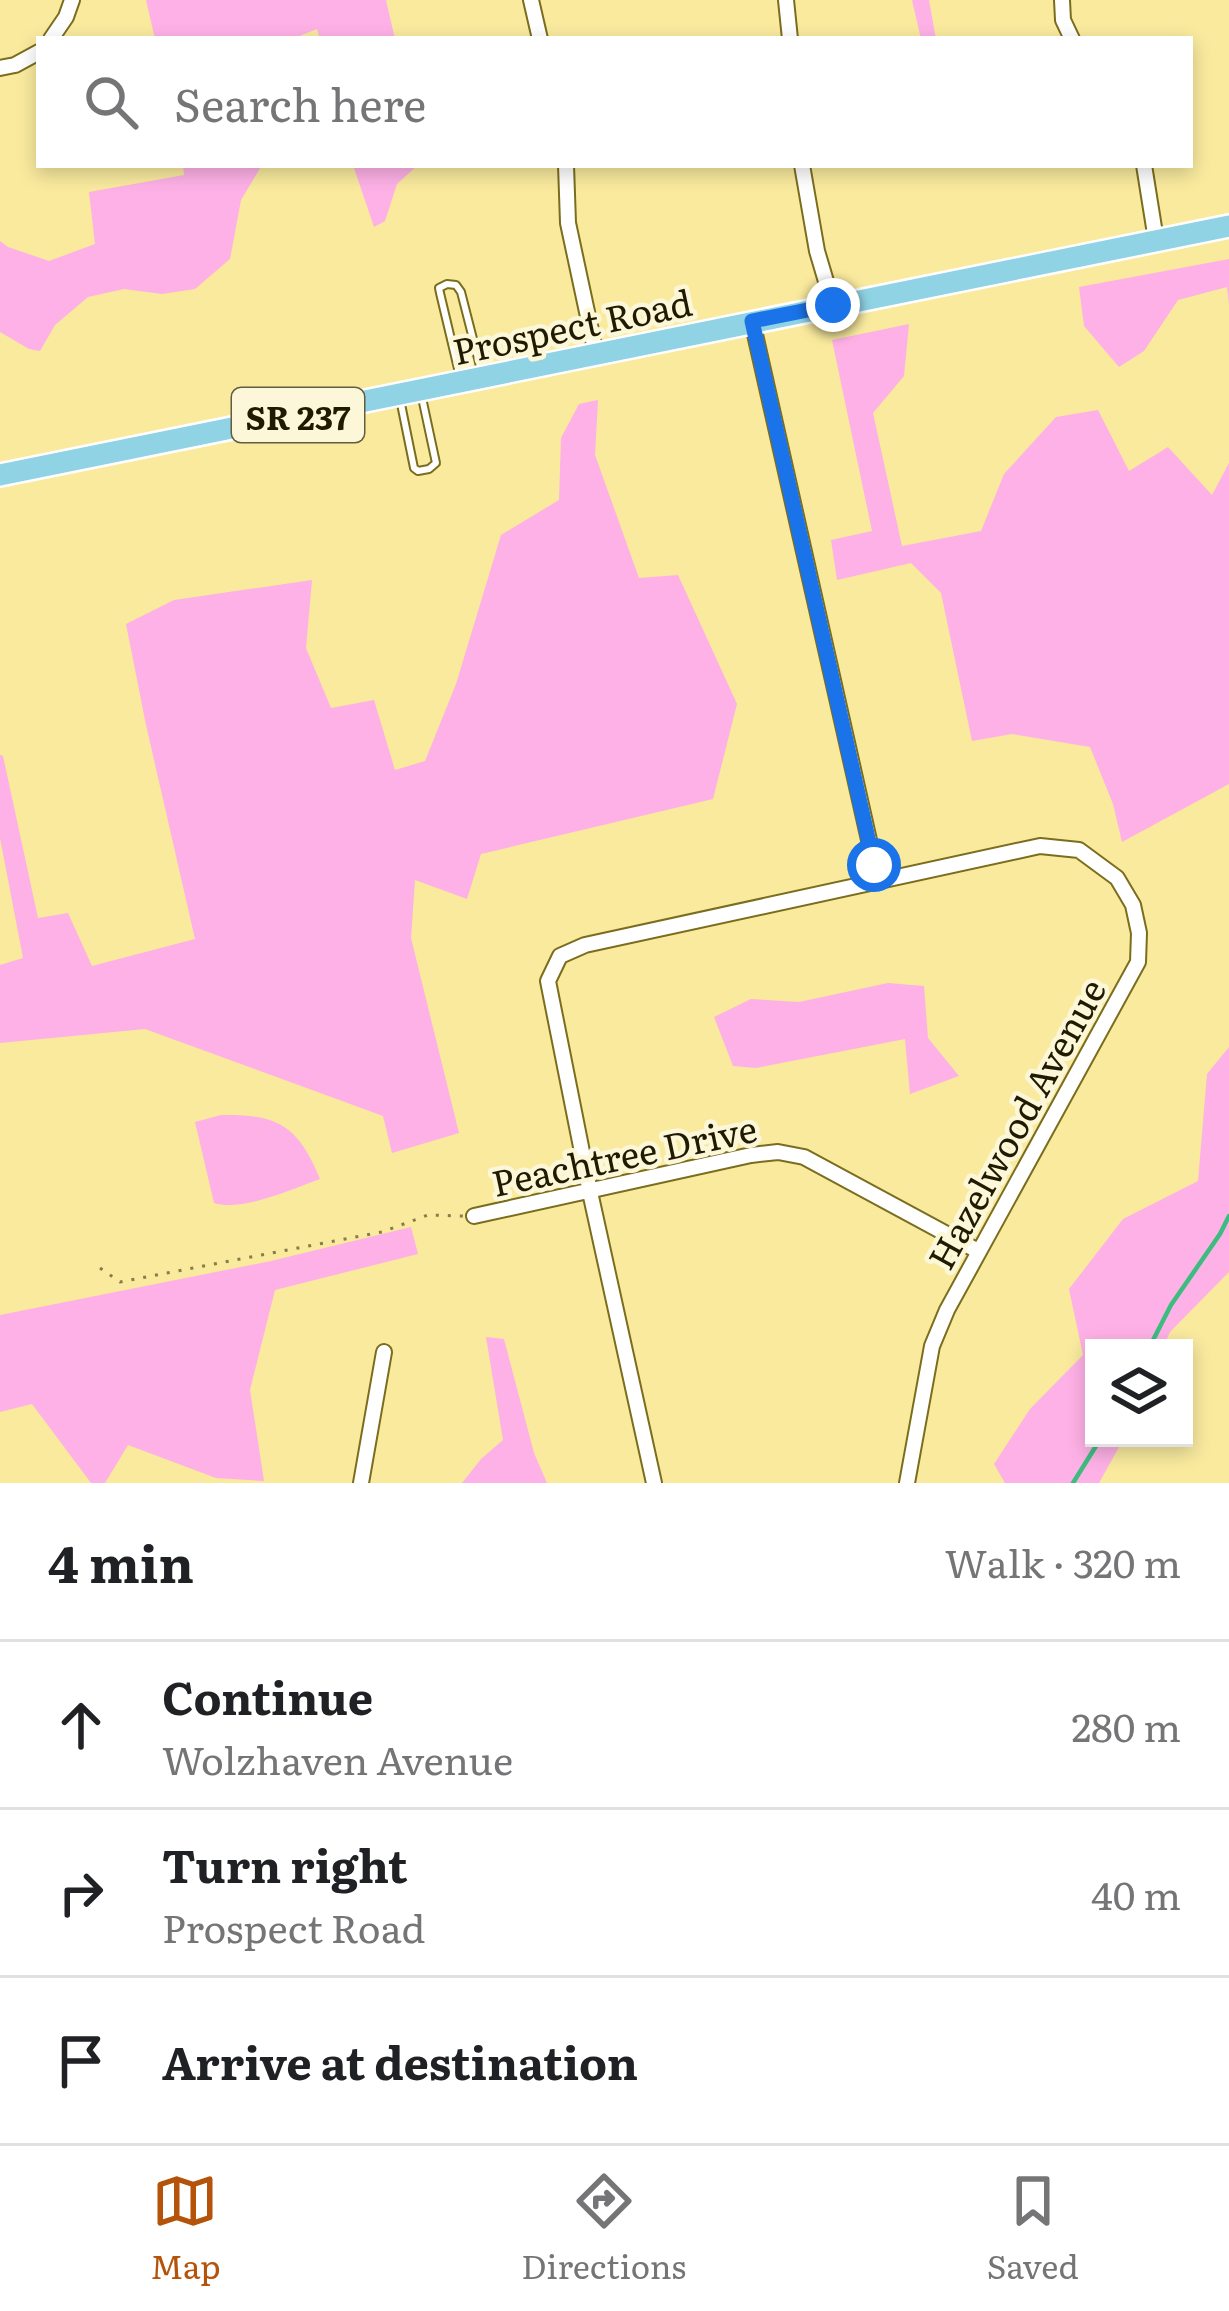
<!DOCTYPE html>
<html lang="en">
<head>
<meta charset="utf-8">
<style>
  body { margin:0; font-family:Literata,serif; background:#f2f2f2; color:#202124 }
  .controls { position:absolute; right:36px; bottom:36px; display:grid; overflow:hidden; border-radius:0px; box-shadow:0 6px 18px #0003 }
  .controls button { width:108px; height:108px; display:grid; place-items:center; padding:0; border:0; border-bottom:3px solid #e0e0e0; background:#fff; color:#202124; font:60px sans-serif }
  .stop { position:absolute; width:36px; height:36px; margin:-27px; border:9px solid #1a73e8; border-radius:50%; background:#fff }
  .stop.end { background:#1a73e8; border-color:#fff; box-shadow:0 3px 12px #0008 }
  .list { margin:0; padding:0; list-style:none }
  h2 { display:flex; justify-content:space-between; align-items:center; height:156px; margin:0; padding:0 48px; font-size:51px }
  h2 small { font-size:39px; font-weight:400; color:#757577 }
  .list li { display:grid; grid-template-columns:78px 1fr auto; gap:36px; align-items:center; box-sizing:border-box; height:168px; padding:0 48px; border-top:3px solid #e0e0e0 }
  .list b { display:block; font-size:45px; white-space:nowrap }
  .list p { margin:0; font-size:39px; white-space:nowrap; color:#757577 }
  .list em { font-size:39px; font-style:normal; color:#757577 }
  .icon { flex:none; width:66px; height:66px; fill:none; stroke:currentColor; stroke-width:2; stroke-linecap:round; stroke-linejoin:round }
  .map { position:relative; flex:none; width:1229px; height:1483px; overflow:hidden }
  .search { position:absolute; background:#fff; box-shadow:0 6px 18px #0003; left:36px; right:36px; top:36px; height:132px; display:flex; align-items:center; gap:30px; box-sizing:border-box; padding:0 42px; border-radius:0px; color:#757577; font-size:45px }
  .sheet { height:660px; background:#fff }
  nav { display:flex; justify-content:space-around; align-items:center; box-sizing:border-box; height:168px; border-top:3px solid #e0e0e0; background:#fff; font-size:33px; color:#757577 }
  nav a { display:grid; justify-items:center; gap:6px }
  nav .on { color:#b45309 }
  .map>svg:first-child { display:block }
  .green { fill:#feb1e6 }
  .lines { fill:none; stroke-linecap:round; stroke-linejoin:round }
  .stream { stroke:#3dbc80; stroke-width:4.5 }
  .service-casing { stroke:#7b6d1e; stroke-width:10 }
  .minor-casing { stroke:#7b6d1e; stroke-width:18 }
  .primary-casing { stroke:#fff; stroke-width:26 }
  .path { stroke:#877d4b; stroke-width:3; stroke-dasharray:3 9; stroke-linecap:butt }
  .service { stroke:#fff; stroke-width:6 }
  .minor { stroke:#fff; stroke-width:14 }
  .primary { stroke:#8fd3e4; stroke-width:21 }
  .route { stroke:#1a73e8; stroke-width:15 }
  .labels { text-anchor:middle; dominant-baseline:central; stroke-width:9; stroke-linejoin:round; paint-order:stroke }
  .shield { fill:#fcf7d9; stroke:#625c41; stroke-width:3 }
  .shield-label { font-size:33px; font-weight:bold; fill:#201a00 }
  .street-label { font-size:36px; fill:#201a00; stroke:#fcf7d9 }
</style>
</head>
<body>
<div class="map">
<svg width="1229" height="1483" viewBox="0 0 1229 1483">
  <rect width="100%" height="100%" fill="#f9ea9e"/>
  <path class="green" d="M146 0H386L395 39H320L317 29 292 39H155Z
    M912 0H929L936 39H921Z
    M183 165H262L241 200 230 259 195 289 162 294 124 289 88 297 55 325 40 351 29 349 0 332V241L8 247 49 261 95 244 89 192 184 175Z
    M353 165H418L397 184 385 221 374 227Z
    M1229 259V305L1227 287 1178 300 1144 351 1119 367 1084 326 1079 287Z
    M909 324 904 376 873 413 902 546 981 531 1004 474 1056 417 1098 410 1129 471 1168 447 1212 495 1229 463V784L1122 842 1113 804 1090 747 1012 734 972 741 941 593 911 563 837 580 831 540 872 531 832 340Z
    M598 400 595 455 639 578 678 575 737 704 713 799 481 854 467 899 415 880 411 938 459 1133 392 1153 383 1116 145 1029 0 1043V965L23 958 0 838V755L3 756 38 918 68 913 92 966 195 939 146 725 126 624 174 600 312 580 306 648 331 708 374 700 395 770 425 761 456 684 501 535 559 500 561 438 579 404Z
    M888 983 924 986 928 1038 959 1076 910 1094 905 1039 756 1068 733 1066 714 1017 751 999 799 1002Z
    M1229 1047V1272L1170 1332 1163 1348H1094V1438H1124L1099 1483H1005L994 1464 1030 1409 1083 1355 1069 1289 1123 1219 1198 1181 1207 1074Z
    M221 1115C279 1114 298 1126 320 1179 292 1189 242 1212 214 1203L195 1122Z
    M411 1227 418 1254 275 1290 250 1390 264 1481 216 1478 128 1445 105 1483H91L32 1404 0 1412V1315L271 1261Z
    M486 1337 504 1339 534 1453 547 1483H462L481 1459 503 1440Z"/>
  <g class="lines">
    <path class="stream" d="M1149 1348 1171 1305 1220 1234 1229 1216
      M1073 1483 1101 1438"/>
    <g class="service-casing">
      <path id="service" d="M460 377 440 293 439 288 447 284 456 285 461 292 482 374
        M400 399 414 468 418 471 429 469 436 463 421 393"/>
    </g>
    <g class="minor-casing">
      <path id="minor" d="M531 0 540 39
        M786 0 790 39
        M1062 0 1063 20 1072 39
        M51 39 66 17 72 0
        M0 68 15 65 39 52
        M566 165 568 223 596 354
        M802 165 817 251 833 305
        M1144 165 1156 240
        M752 321 878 880
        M474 1216 751 1155 778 1152 804 1157 978 1251
        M361 1483 384 1352
        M654 1483 590 1192 548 981 560 956 585 945 1040 846 1079 850 1117 878 1133 905 1139 933 1138 962 947 1310 932 1346 907 1483"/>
    </g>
    <g class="primary-casing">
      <path id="primary" d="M0 475 1229 226"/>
    </g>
    <path class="path" d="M100 1268 120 1282 382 1232 428 1215 463 1216"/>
    <use href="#service" class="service"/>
    <use href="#minor" class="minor"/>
    <use href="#primary" class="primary"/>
  </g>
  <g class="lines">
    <path class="route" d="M833 305 752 321 874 865"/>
  </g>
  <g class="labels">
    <rect class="shield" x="232" y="388" width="132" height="54" rx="9"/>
    <g class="shield-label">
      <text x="298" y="415">SR 237</text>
    </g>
    <g class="street-label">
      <text transform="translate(572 325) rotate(-12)">Prospect Road</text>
      <text transform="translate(1015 1123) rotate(-61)">Hazelwood Avenue</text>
      <text transform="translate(624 1154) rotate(-12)">Peachtree Drive</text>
    </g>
  </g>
</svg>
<div class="controls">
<button><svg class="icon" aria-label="layers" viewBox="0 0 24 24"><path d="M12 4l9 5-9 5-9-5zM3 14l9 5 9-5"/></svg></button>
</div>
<div class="stop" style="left:874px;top:865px"></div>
<div class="stop end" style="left:833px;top:305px"></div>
<div class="search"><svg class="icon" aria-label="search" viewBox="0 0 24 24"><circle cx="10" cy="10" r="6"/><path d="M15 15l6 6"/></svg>Search here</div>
</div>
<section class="sheet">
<h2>4 min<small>Walk · 320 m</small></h2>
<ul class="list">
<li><svg class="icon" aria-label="ahead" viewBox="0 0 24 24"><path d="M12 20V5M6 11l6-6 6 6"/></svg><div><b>Continue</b><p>Wolzhaven Avenue</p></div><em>280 m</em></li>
<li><svg class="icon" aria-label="right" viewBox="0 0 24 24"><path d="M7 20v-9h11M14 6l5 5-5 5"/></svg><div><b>Turn right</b><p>Prospect Road</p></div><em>40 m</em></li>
<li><svg class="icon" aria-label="arrive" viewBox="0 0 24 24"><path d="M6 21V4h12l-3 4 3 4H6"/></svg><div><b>Arrive at destination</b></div></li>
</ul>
</section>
<nav>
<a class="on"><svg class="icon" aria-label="map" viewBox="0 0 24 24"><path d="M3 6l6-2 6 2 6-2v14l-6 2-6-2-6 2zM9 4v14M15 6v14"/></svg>Map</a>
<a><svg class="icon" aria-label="directions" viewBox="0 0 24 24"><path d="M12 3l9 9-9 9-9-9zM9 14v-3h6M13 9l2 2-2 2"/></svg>Directions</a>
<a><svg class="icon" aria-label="saved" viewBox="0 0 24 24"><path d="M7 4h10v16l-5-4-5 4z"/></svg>Saved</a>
</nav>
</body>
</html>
